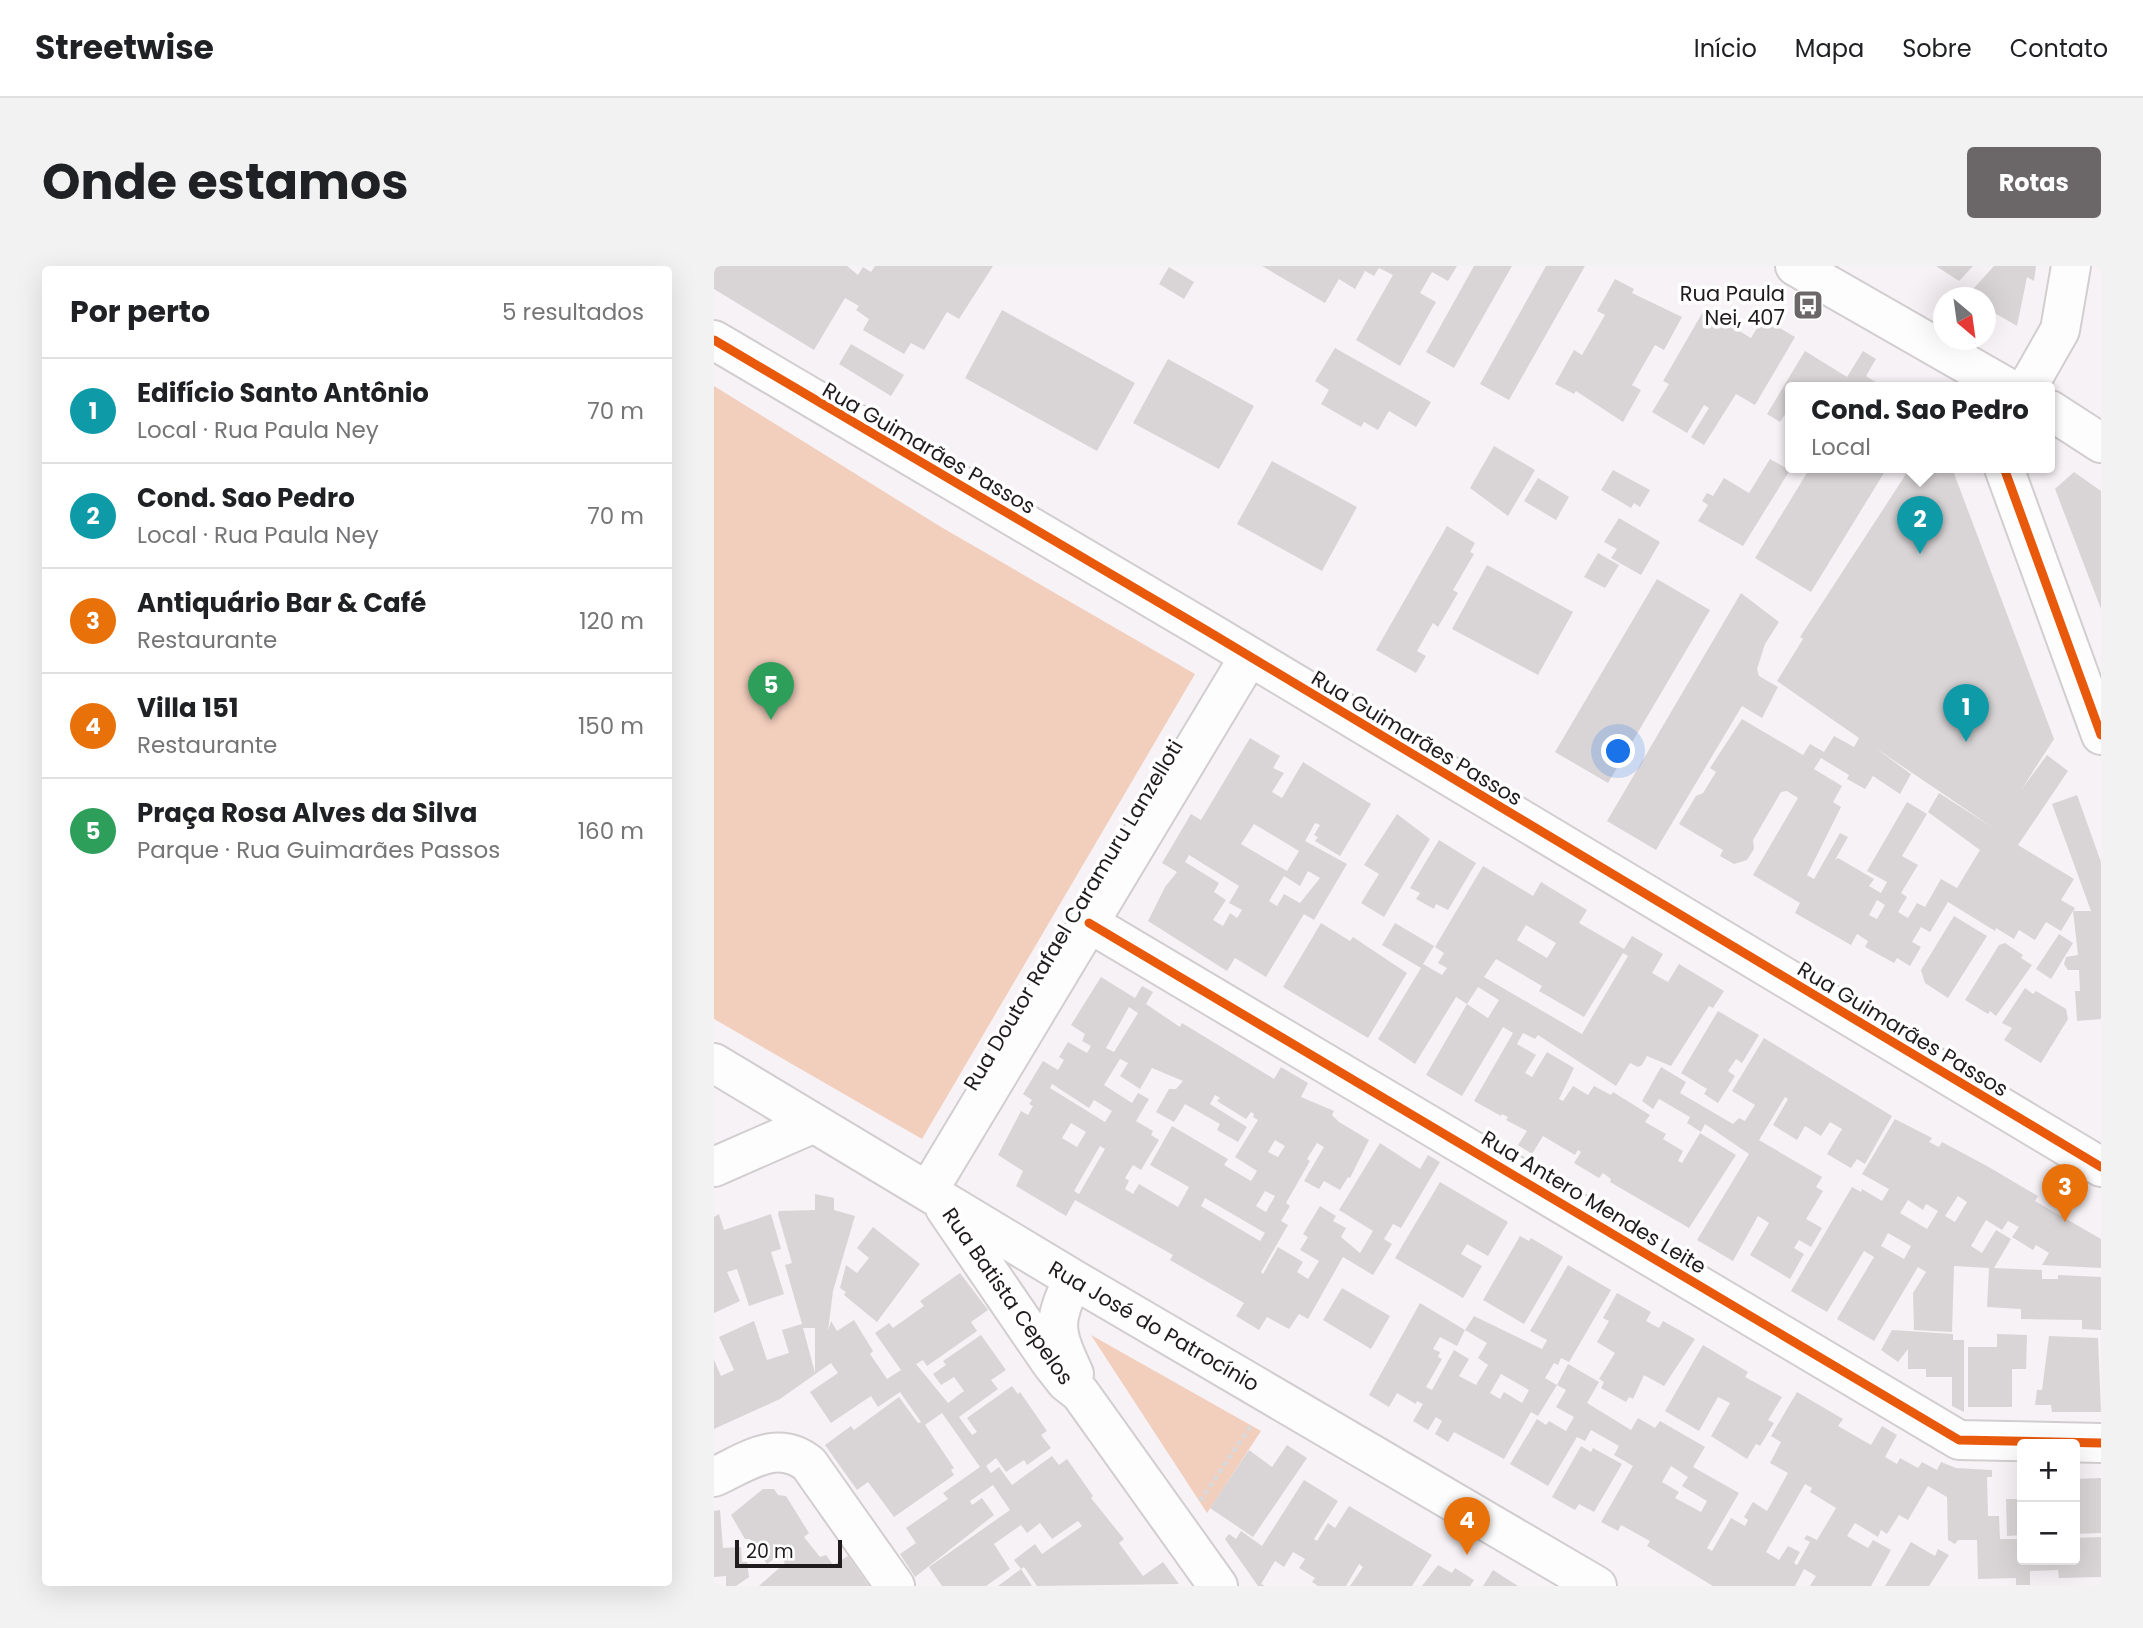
<!DOCTYPE html>
<html lang="pt">
<head>
<meta charset="utf-8">
<style>
  body { margin:0; font-family:Poppins,sans-serif; background:#f2f2f2; color:#202124 }
  .controls { position:absolute; right:21px; bottom:21px; display:grid; overflow:hidden; border-radius:7px; box-shadow:0 7px 28px #0002 }
  .controls button { width:63px; height:63px; display:grid; place-items:center; padding:0; border:0; border-bottom:2px solid #e0e0e0; background:#fff; color:#202124; font:35px sans-serif }
  .compass { position:absolute; left:1219px; top:21px; width:63px; height:63px; border-radius:50%; background:#fff; box-shadow:0 7px 28px #0002; rotate:151deg }
  .scale { position:absolute; left:21px; bottom:18px; width:107px; box-sizing:border-box; padding-left:7px; border:4px solid #201c1e; border-top:0; font-size:19px; line-height:24px; white-space:nowrap; color:#201c1e; -webkit-text-stroke:5px #fff; paint-order:stroke }
  .you { position:absolute; left:905px; top:486px; width:24px; height:24px; margin:-18px; border:5px solid #fff; border-radius:50%; background:#1a73e8; box-shadow:0 0 0 10px #1a73e833 }
  .badge { display:grid; place-items:center; width:46px; height:46px; border-radius:50%; background:#6b6769; color:#fff; font-size:23px; font-weight:700 }
  .pin { position:absolute; translate:-50% -58px; filter:drop-shadow(0 2px 4px #0008) }
  .pin::after { content:''; position:absolute; top:37px; width:24px; height:21px; background:inherit; clip-path:polygon(0 0,100% 0,50% 100%) }
  .popup { position:absolute; left:1071px; top:116px; width:270px; height:91px; box-sizing:border-box; display:grid; place-content:center; border-radius:7px; background:#fff; filter:drop-shadow(0 2px 5px #0005); font-size:23px; white-space:nowrap; color:#757577 }
  .popup b { font-size:26px; color:#202124 }
  .popup::after { content:''; position:absolute; left:50%; top:100%; margin-left:-14px; border:14px solid transparent; border-top-color:#fff }
  .list { margin:0; padding:0; list-style:none }
  h2 { display:flex; justify-content:space-between; align-items:center; height:91px; margin:0; padding:0 28px; font-size:30px }
  h2 small { font-size:23px; font-weight:400; color:#757577 }
  .list li { display:grid; grid-template-columns:46px 1fr auto; gap:21px; align-items:center; box-sizing:border-box; height:105px; padding:0 28px; border-top:2px solid #e0e0e0 }
  .list b { display:block; font-size:26px; white-space:nowrap }
  .list p { margin:0; font-size:23px; white-space:nowrap; color:#757577 }
  .list em { font-size:23px; font-style:normal; color:#757577 }
  .map { position:relative; flex:none; width:1387px; height:1320px; overflow:hidden; border-radius:7px }
  header { display:flex; align-items:center; gap:42px; box-sizing:border-box; height:98px; padding:0 35px; background:#fff; border-bottom:2px solid #e0e0e0 }
  header strong { font-size:33px }
  nav { display:flex; gap:38px; margin-inline-start:auto; font-size:24px }
  .intro { display:flex; align-items:center; justify-content:space-between; box-sizing:border-box; height:168px; padding:0 42px }
  h1 { margin:0; font-size:49px }
  .button { padding:18px 32px; border-radius:7px; background:#6b6769; color:#fff; font-size:24px; font-weight:700 }
  main { display:flex; gap:42px; padding:0 42px }
  aside { flex:1; background:#fff; border-radius:7px; box-shadow:0 7px 28px #0002 }
  .map>svg:first-child { display:block }
  .green { fill:#f2cebd }
  .building { fill:#d9d5d6; fill-rule:evenodd }
  .lines { fill:none; stroke-linecap:round; stroke-linejoin:round }
  .street-casing { stroke:#d2ced0; stroke-width:42 }
  .secondary-casing { stroke:#d2ced0; stroke-width:42 }
  .path { stroke:#dad8d9; stroke-width:4.5; stroke-dasharray:5 3.5; stroke-linecap:butt }
  .street { stroke:#fefdfe; stroke-width:38 }
  .secondary { stroke:#fefdfe; stroke-width:38 }
  .cycleway-casing { stroke:#fff; stroke-width:13 }
  .cycleway { stroke:#e8590c; stroke-width:9 }
  .labels { text-anchor:middle; dominant-baseline:central; stroke-width:7; stroke-linejoin:round; paint-order:stroke }
  .poi-label { font-size:21px; fill:#201c1e; stroke:#fff; text-anchor:end }
  .street-label { font-size:21px; fill:#201c1e; stroke:#fff }
</style>
</head>
<body>
<header>
<strong>Streetwise</strong>
<nav><a>Início</a><a>Mapa</a><a>Sobre</a><a>Contato</a></nav>
</header>
<div class="intro"><h1>Onde estamos</h1><a class="button">Rotas</a></div>
<main>
<aside>
<h2>Por perto<small>5 resultados</small></h2>
<ul class="list">
<li><span class="badge" style="background:#0f9aa8">1</span><div><b>Edifício Santo Antônio</b><p>Local · Rua Paula Ney</p></div><em>70 m</em></li>
<li><span class="badge" style="background:#0f9aa8">2</span><div><b>Cond. Sao Pedro</b><p>Local · Rua Paula Ney</p></div><em>70 m</em></li>
<li><span class="badge" style="background:#e8710a">3</span><div><b>Antiquário Bar &amp; Café</b><p>Restaurante</p></div><em>120 m</em></li>
<li><span class="badge" style="background:#e8710a">4</span><div><b>Villa 151</b><p>Restaurante</p></div><em>150 m</em></li>
<li><span class="badge" style="background:#2e9e5b">5</span><div><b>Praça Rosa Alves da Silva</b><p>Parque · Rua Guimarães Passos</p></div><em>160 m</em></li>
</ul>
</aside>
<div class="map">
<svg width="1387" height="1320" viewBox="0 0 1387 1320">
  <rect width="100%" height="100%" fill="#f7f2f5"/>
  <path class="green" d="M0 120 227 261 481 408 208 873 0 753Z
    M377 1069 547 1165 493 1247Z"/>
  <path class="building" d="M0 0H133L144 9 149 1 157 6 161 0H279L245 53 233 46 210 84 197 77 190 88 149 64 155 53 142 44 145 40 131 32 100 84 0 23Z
    M548 0H743L734 15 718 6 706 27 722 36 686 100 642 74 679 9 665 2 660 10 651 5 641 23 625 13 611 37Z
    M760 0H798L740 102 712 86Z
    M832 0H871L795 134 766 118Z
    M1222 0H1259L1245 15Z
    M1280 0H1322L1320 15 1313 11 1303 60 1272 42V32H1251Z
    M455 1 480 16 470 33 445 18Z
    M901 13 920 23 918 27 968 51 950 84 941 79 918 119 927 124 909 156 862 125 860 128 841 118 860 84 868 89 891 49 883 45Z
    M288 44 421 117 383 185 251 112Z
    M990 44 1037 72 1049 52 1081 71 1041 139 1022 128 990 179 977 171 995 142 990 139 973 167 938 146 955 118 949 115Z
    M137 78 190 109 177 130 125 98Z
    M621 82 717 136 702 161 675 145 664 164 650 156 647 161 607 138 615 124 601 115Z
    M1091 85 1133 111 1149 85 1162 93 1152 110 1171 122H1077L1076 145 1074 144 1066 156 1053 148Z
    M454 93 540 140 505 203 419 157Z
    M780 180 821 204 794 250 756 222Z
    M1056 193 1076 204 1029 280 984 255 994 239 988 235 993 227 999 230 1010 212 1035 227Z
    M558 195 643 241 608 305 523 258Z
    M1096 202H1173L1097 326 1041 292Z
    M1196 202H1238L1340 473 1307 524 1333 489 1354 505 1304 579 1360 613 1347 634 1361 642 1359 645H1377L1338 538 1363 529 1387 596V753L1363 755 1361 725H1366L1365 704H1354L1350 698 1352 691 1364 689 1359 645 1347 665 1332 656 1321 674 1305 664 1300 673 1282 662 1281 665 1234 636 1216 666 1207 661 1198 676 1207 681 1196 700 1183 692 1180 697 1151 681 1154 675 1143 668 1137 679 1081 647 1086 637 1039 609 1084 532 1073 525 1067 526 1039 574 1040 583 1033 594 1020 598 1006 590 1009 584 965 558 982 530 989 527 1002 506 996 502 1028 453 1089 489 1096 478 1110 486 1120 470 1140 481 1145 472 1063 415 1089 373 1086 371ZM1160 481 1281 563 1225 527 1214 546 1266 584 1243 622 1227 613 1211 641 1203 637 1194 652 1184 646 1193 631 1187 627 1204 599 1188 590 1213 548 1193 536 1153 605 1173 616 1167 627 1155 620 1160 613 1124 592 1121 594 1134 571 1126 567 1100 613 1093 609 1127 541 1119 536 1128 520 1100 503 1107 492 1135 509 1133 513 1151 523 1159 510 1186 528 1197 508ZM1163 634 1171 639 1163 653 1155 649Z
    M899 204 936 224 926 241 920 237 917 242 887 224Z
    M1360 206 1387 225V343L1341 223Z
    M824 212 855 231 842 254 810 235Z
    M905 252 946 276 927 309 897 292 903 283 890 276Z
    M733 260 761 277 756 286 760 288 739 324 744 327 724 361 719 357 703 385 712 390 702 407 662 384Z
    M884 287 905 299 891 322 870 311Z
    M773 299 859 346 824 409 738 363Z
    M943 313 996 344 894 517 841 486Z
    M1027 327 1065 356 1051 378 1043 403 1045 410 1064 421 1048 452 1028 440 942 584 893 555Z
    M536 472 566 490 559 502 570 507 558 526 568 532 589 496 657 538 626 590 601 575 604 571 600 569 606 559 601 557 591 575 633 598 600 654 590 648 552 711 521 692 513 705 434 655 451 621 463 606 448 597 477 548 487 554ZM540 558 585 585 573 605 527 578ZM475 589 525 620 515 637 528 644 523 652 516 647 509 660 499 654 512 634 500 626 505 617 471 596ZM594 605 606 612 586 637 570 628 563 640 555 635 570 610 586 620Z
    M683 548 716 573 670 651 647 637 665 608 650 599Z
    M725 574 762 597 734 644 722 638 720 643 702 633 706 627 696 622Z
    M769 600 819 630 827 616 873 644 865 657 910 683 918 670 949 688 938 707 954 716 965 698 1010 725 999 742 995 740 957 800 933 790 928 799 924 801 916 797 902 820 824 769 821 773 809 767 803 778 822 789 811 807 818 811 833 786 860 802 845 833 849 835 859 820 874 829 880 820 897 829 899 826 936 849 931 856 952 868 949 873 969 885 964 895 968 897 986 867 1022 889 975 962 896 916 897 913 889 907 885 912 860 897 867 886 864 884 861 889 829 870 818 888 804 879 813 865 792 854 794 851 788 848 787 850 760 835 799 767 789 761 748 830 712 809 753 738 774 752 785 734 764 721 753 738 742 731 701 798 664 773 707 702 668 679 681 657 720 680 709 698 728 709 733 702 724 697 730 687 721 681ZM812 659 842 677 833 692 803 674ZM909 687 914 690 868 768 770 711 782 693 828 720 825 725 870 751Z
    M1240 650 1273 670 1234 732 1211 717 1207 704Z
    M607 657 636 675 639 671 693 707 654 772 569 721Z
    M1345 668 1359 677 1337 713 1322 703Z
    M1291 677 1309 689 1307 692 1318 699 1282 750 1276 745 1274 748 1251 734 1285 679Z
    M387 711 421 732 428 720 439 726 432 738 463 759 466 761 468 757 560 813 567 801 594 817 587 831 620 845 618 849 625 856 655 874 636 912 634 911 626 924 610 915 605 923 590 915 610 881 603 877 593 893 596 895 572 937 576 940 567 955 574 959 547 1006 549 1008 564 981 589 996 583 1006 594 1013 605 995 586 984 594 971 589 968 606 940 622 950 619 955 632 962 627 971 646 987 659 965 625 944 666 877 706 903 714 889 726 896 687 962 679 958 670 973 678 978 659 1009 629 991 594 1053 585 1048 575 1063 553 1051 545 1064 522 1050 530 1037 456 994 459 989 361 934 352 950 302 920 309 905 284 889 307 845 314 849 319 840 315 838 318 834 309 828 329 795 344 804 350 794 345 791 354 776 373 787 377 780 368 775 371 768 357 759ZM415 741 424 747 400 786 392 782ZM406 793 414 797 406 810 426 823 438 802 469 815 462 823H455L442 846 460 856 471 838 506 858 503 864 524 876 533 861 496 838 501 829 506 832 503 835 532 853 537 846 540 848 539 851 544 854 521 891 543 905 537 915 510 899 514 893 458 860 436 899 475 921 464 941 425 918 419 928 411 923 415 915 411 912 419 899 427 904 445 874 437 869 439 865 422 855 435 833 424 827 418 837 390 819ZM338 818 375 842 380 834 398 845 391 856 336 822ZM357 857 372 866 363 881 348 872ZM561 874 571 880 564 891 554 886ZM386 880 391 883 365 928 360 925ZM551 925 561 930 552 946 542 940ZM491 932 551 967 546 975 487 940Z
    M1311 722 1319 728 1322 725 1352 743 1354 753 1327 797 1290 774 1298 762 1288 757Z
    M1004 745 1045 769 1028 797 1022 793 1014 805 1021 810 1004 837 990 828 993 823 967 807Z
    M1050 772 1178 850 1151 898 1143 893 1137 902 1113 888 1128 863 1116 856 1107 870 1091 860 1083 874 1059 859 1074 833 1071 831 1045 874 1108 911 1102 921 1109 925 1092 953 1108 962 1097 981 1085 974 1080 982 1090 988 1076 1013 1036 989 1055 957 1044 950 1019 995 983 974 1035 888 991 858 987 866 973 857 976 851 945 833 939 843 928 835 947 801 972 816 966 827 1019 858 1025 852 1031 855 1041 839 1018 825Z
    M1181 853 1218 872 1215 876 1225 881 1228 876 1273 900 1324 930 1321 935 1387 973V1002L1328 999 1335 987 1322 979 1319 984 1298 971 1305 961 1294 955 1288 964 1272 954 1257 980 1268 987 1282 964 1297 973 1280 1002 1328 1004V1013H1344V1009L1387 1011V1064L1368 1063V1054L1307 1053V1043L1273 1041 1275 1002 1240 1000 1238 1066 1200 1064 1199 1027 1212 1006 1204 1001 1160 1075 1123 1053 1160 991 1150 985 1113 1046 1077 1025 1138 921 1147 926 1148 923 1168 935 1175 923 1148 908ZM1244 930 1253 936 1241 956 1231 950ZM1194 934 1209 944 1212 938 1224 945 1213 963 1186 947ZM1174 967 1197 980 1190 993 1167 980Z
    M726 916 794 956 774 990 753 978 747 988 768 1000 749 1032 681 992Z
    M101 928 120 932V944L141 950 119 1025 114 1065 117 1055 123 1065 140 1054 159 1085 156 1088 173 1113 187 1104 161 1067 175 1057 179 1062 210 1040 206 1035 246 1007 274 1044 257 1056 263 1065 213 1100 209 1094 202 1098 234 1137 250 1125 240 1111 227 1119 219 1108 232 1099 229 1095 267 1069 292 1104 277 1114 284 1123 245 1151 258 1169 263 1166 253 1152 298 1120 304 1128 306 1126 333 1165 327 1169 337 1182 313 1199 310 1194 292 1206 282 1192 272 1200 277 1207 285 1201 298 1219 338 1190 345 1199 353 1193 379 1230 377 1232 410 1273 405 1277 429 1310 449 1296 465 1318 323 1320 310 1301 307 1303 300 1294 321 1278 328 1288 368 1260 364 1255 338 1273 326 1257 313 1267 307 1259 280 1278 296 1303 272 1320H228L215 1301 296 1244 279 1219 256 1235 258 1239 268 1232 280 1249 201 1311 186 1288 202 1277 192 1262 234 1233 229 1227 266 1201 228 1147 211 1159 240 1202 237 1204 240 1209 180 1251 154 1216 143 1224 111 1179 137 1160 140 1164 185 1131 204 1157 207 1156 186 1126 164 1141 157 1130 117 1157 96 1126 124 1107 117 1097 66 1133 0 1163V1094L7 1110 20 1104 5 1071 40 1055 53 1094 75 1087 68 1064 88 1058 71 999 78 997 64 948 65 945 101 944ZM89 1062H101V1107Z
    M5 948 10 964 57 948 67 983 57 986 70 1028 35 1040 23 1003 13 1006 26 1035 0 1047V951Z
    M159 961 206 998 163 1056 130 1029 132 1026 126 1022 132 999 143 1007 155 992 143 982Z
    M806 970 815 975 817 972 849 991 810 1058 769 1034Z
    M854 999 897 1024 855 1096 847 1092 844 1099 840 1097 831 1112 843 1119 824 1150 817 1146 790 1193 740 1166 734 1176 721 1168 728 1155 722 1151 714 1164 699 1155 709 1138 703 1135 702 1138 683 1127 675 1141 655 1129 706 1037 751 1064 743 1080 726 1071 719 1083 726 1086 724 1091 728 1093 712 1121 718 1124 740 1084 755 1093 745 1110 762 1119 774 1099 764 1092 773 1077 751 1064 760 1050 828 1083 833 1074 816 1065ZM787 1108 815 1124 808 1137 790 1126 786 1133 776 1127Z
    M628 1022 676 1050 657 1083 609 1054Z
    M903 1027 937 1046 932 1055 945 1062 949 1055 981 1073 950 1120 930 1109 919 1133 915 1131 912 1136 887 1122 890 1116 885 1113 901 1087 883 1076 895 1055 889 1052Z
    M1178 1064 1239 1068V1074H1250V1146L1238 1140V1111H1212V1103H1194V1083L1184 1096 1167 1084Z
    M1283 1068 1313 1069 1312 1103H1298V1141H1254V1081H1283Z
    M1335 1070 1384 1072 1387 1146H1338L1337 1139H1321L1323 1124H1328Z
    M989 1079 1034 1106 1031 1111 1068 1131 1054 1154 1060 1157 1046 1180 1042 1178 1033 1193 997 1170 1016 1137 1004 1131 985 1165 951 1145Z
    M854 1098 885 1116 873 1137 917 1164 924 1152 941 1162 946 1155 991 1181 979 1201 1025 1227 993 1282 998 1285 1017 1252 1031 1260 1034 1254 1030 1251 1039 1236 1053 1245 1074 1207 1056 1197 1067 1176 1057 1170 1083 1126 1129 1153 1124 1160 1157 1179 1168 1160 1183 1169 1171 1191 1183 1198 1186 1192 1204 1202 1208 1196 1223 1204 1227 1196 1242 1202 1278 1204V1211H1273L1274 1250H1285L1286 1273H1308V1294H1361V1272L1387 1271V1311L1345 1312 1344 1304 1316 1305V1319H1302V1312L1264 1313 1263 1274H1244L1241 1278 1234 1274 1233 1231 1214 1220 1194 1254 1185 1249 1173 1268 1167 1264 1164 1271 1141 1257 1133 1270 1154 1282 1159 1274 1177 1284 1157 1320H1096L1102 1310 1090 1303 1081 1320H999L933 1280 936 1275 907 1259 904 1265 887 1256 919 1200 900 1189 905 1180 877 1164 871 1175 863 1171 834 1220 796 1198 823 1153 832 1159 835 1155 852 1165 860 1151 842 1141 852 1124 843 1119ZM957 1200 974 1211 968 1220 993 1235 987 1246 961 1232 965 1226 948 1216ZM1091 1218 1098 1222 1096 1226 1122 1242 1103 1274 1093 1269 1090 1273 1096 1276 1083 1299 1080 1297 1086 1286 1074 1280 1065 1294 1052 1286Z
    M573 1179 593 1192 539 1271 496 1242 535 1184 558 1201Z
    M867 1180 877 1186 879 1182 908 1198 880 1246 865 1238 861 1244 838 1231Z
    M1387 1212V1267L1361 1268V1213Z
    M590 1214 624 1235 600 1273 603 1275 614 1257 621 1262 635 1240 718 1289 698 1320H636L649 1301 645 1298 632 1320H604L598 1316 601 1312 585 1302 591 1293 579 1286 570 1301 561 1295 547 1318 551 1320H544L511 1273 515 1268 522 1273 527 1265 548 1280Z
    M49 1223H60L64 1229 72 1230 95 1267 90 1271 106 1291 112 1289 119 1299 134 1290 155 1320H45L71 1297 65 1289 53 1298 36 1273H31L17 1249Z
    M1292 1233H1308V1269L1293 1270Z
    M6 1244 9 1282 27 1281 28 1296H33L35 1311 22 1320H12V1310L0 1311V1245Z
    M1197 1276 1221 1290 1224 1283 1235 1289 1215 1320H1171Z
    M724 1299 738 1307 741 1302 760 1314 756 1320H708Z
    M307 1303 318 1320H284Z
    M779 1304 804 1320H769Z"/>
  <g class="lines">
    <g class="street-casing">
      <path id="street" d="M1081 0 1294 122
        M0 74 495 366 1387 901
        M1290 202 1387 469
        M375 657 1245 1174 1387 1177
        M0 797 359 1013 883 1320
        M0 901 98 858
        M214 925 535 391
        M231 942 337 1097 352 1116 366 1127 504 1320
        M359 1013C338 1058 340 1064 360 1108
        M0 1211C33 1196 63 1172 95 1198L181 1320"/>
    </g>
    <g class="secondary-casing">
      <path id="secondary" d="M1313 122 1346 64 1357 0
        M1336 144 1387 177"/>
    </g>
    <path class="path" d="M486 1235 538 1158"/>
    <use href="#street" class="street"/>
    <use href="#secondary" class="secondary"/>
    <g class="cycleway-casing">
      <path id="cycleway" d="M0 74 495 366 1387 901
        M1290 202 1387 469
        M375 657 1245 1174 1387 1177"/>
    </g>
    <use href="#cycleway" class="cycleway"/>
  </g>
  <defs>
    <g id="bus-square" transform="scale(1.575)"><rect x="-9" y="-9" width="18" height="18" rx="4" fill="#6b6769" stroke="#fff"/><path d="M-5-6H5V4H4V6H2V4H-2V6H-4V4H-5ZM-3.5-4V0h7V-4ZM-3.5 1.2v1.5H-2V1.2ZM2 1.2v1.5H3.5V1.2Z" fill="#fff"/></g>
  </defs>
  <g fill-rule="evenodd">
    <use href="#bus-square" x="1094" y="39"/>
  </g>
  <g class="labels">
    <g class="poi-label">
      <text x="1071" y="27">Rua Paula<tspan x="1071" dy="24">Nei, 407</tspan></text>
    </g>
    <g class="street-label">
      <text transform="translate(215 182) rotate(30)">Rua Guimarães Passos</text>
      <text transform="translate(703 472) rotate(31)">Rua Guimarães Passos</text>
      <text transform="translate(359 649) rotate(-59)">Rua Doutor Rafael Caramuru Lanzelloti</text>
      <text transform="translate(1189 763) rotate(31)">Rua Guimarães Passos</text>
      <text transform="translate(880 936) rotate(31)">Rua Antero Mendes Leite</text>
      <text transform="translate(294 1030) rotate(55)">Rua Batista Cepelos</text>
      <text transform="translate(440 1060) rotate(30)">Rua José do Patrocínio</text>
    </g>
  </g>
</svg>
<div class="controls">
<button>+</button>
<button>−</button>
</div>
<svg class="compass" viewBox="-18 -18 36 36"><path d="M0-13l5 13h-10z" fill="#e53935"/><path d="M0 13l5-13h-10z" fill="#757577"/></svg>
<div class="scale">20 m</div>
<div class="you"></div>
<div class="pin badge" style="left:1252px;top:476px;background:#0f9aa8">1</div>
<div class="pin badge" style="left:1206px;top:288px;background:#0f9aa8">2</div>
<div class="popup"><b>Cond. Sao Pedro</b>Local</div>
<div class="pin badge" style="left:1351px;top:956px;background:#e8710a">3</div>
<div class="pin badge" style="left:753px;top:1289px;background:#e8710a">4</div>
<div class="pin badge" style="left:57px;top:454px;background:#2e9e5b">5</div>
</div>
</main>
</body>
</html>
